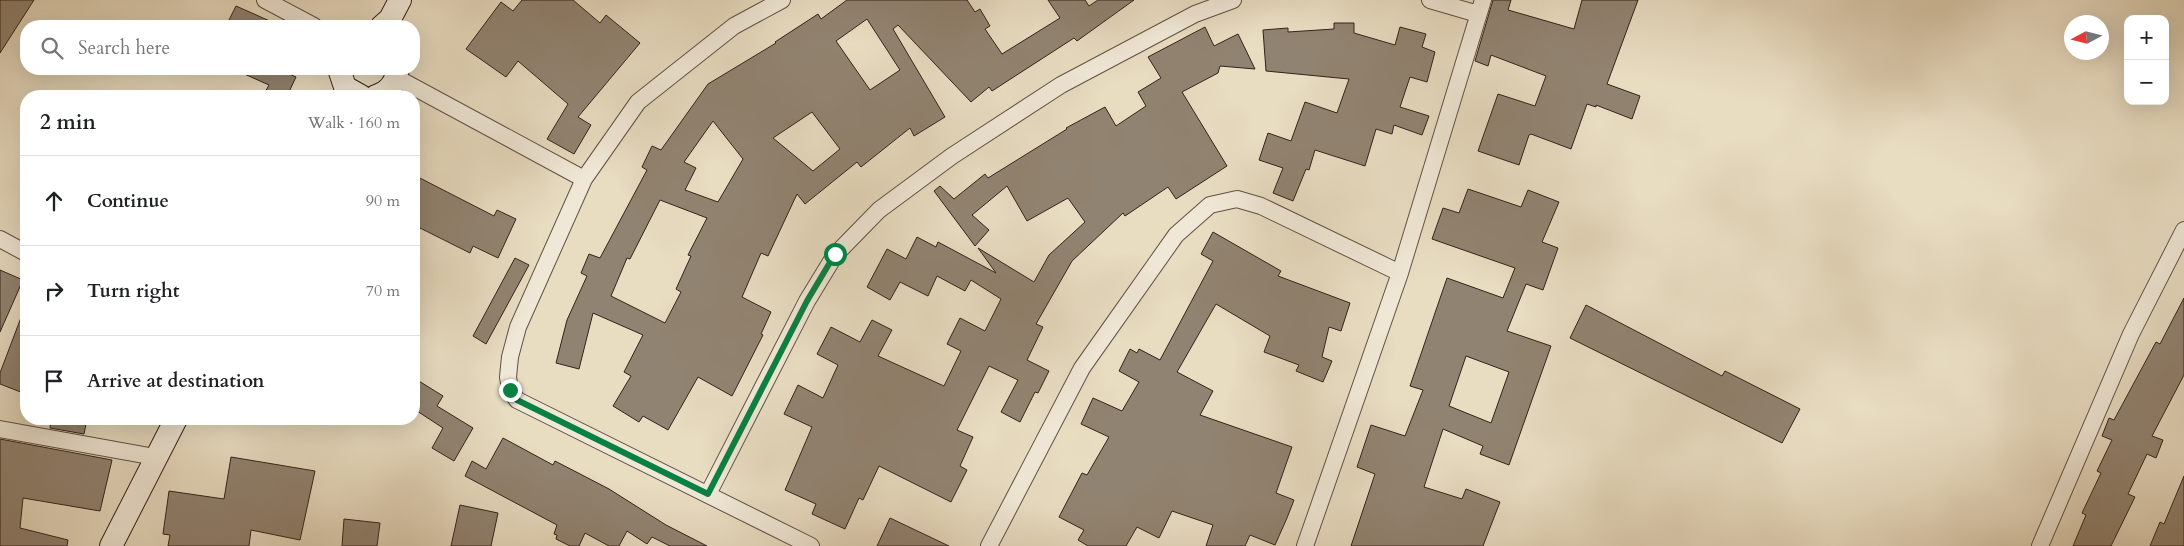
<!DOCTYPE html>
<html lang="en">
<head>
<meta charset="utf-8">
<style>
  body { margin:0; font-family:Cardo,serif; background:#f6f6f6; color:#202124 }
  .controls { position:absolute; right:15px; top:15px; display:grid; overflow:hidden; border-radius:10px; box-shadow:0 5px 20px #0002 }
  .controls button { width:45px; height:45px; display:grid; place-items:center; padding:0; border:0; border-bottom:1px solid #e0e0e0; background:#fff; color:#202124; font:25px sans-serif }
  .compass { position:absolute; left:2064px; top:15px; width:45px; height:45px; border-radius:50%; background:#fff; box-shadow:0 5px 20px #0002; rotate:263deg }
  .stop { position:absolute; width:15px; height:15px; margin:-11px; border:4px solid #0b8043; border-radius:50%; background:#fff }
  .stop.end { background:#0b8043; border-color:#fff; box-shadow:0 1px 5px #0008 }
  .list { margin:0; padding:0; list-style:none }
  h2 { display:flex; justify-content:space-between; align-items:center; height:65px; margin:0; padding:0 20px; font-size:21px }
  h2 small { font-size:16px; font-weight:400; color:#757577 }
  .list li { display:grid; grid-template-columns:32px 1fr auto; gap:15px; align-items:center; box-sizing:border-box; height:90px; padding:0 20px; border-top:1px solid #e0e0e0 }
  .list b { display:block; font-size:19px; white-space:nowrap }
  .list em { font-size:16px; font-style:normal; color:#757577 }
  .icon { flex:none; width:28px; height:28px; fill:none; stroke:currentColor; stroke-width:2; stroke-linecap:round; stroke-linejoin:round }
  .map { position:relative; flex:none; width:2184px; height:546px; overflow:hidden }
  .search { position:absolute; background:#fff; box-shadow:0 5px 20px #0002; left:20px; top:20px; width:400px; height:55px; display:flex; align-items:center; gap:12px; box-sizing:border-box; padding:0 18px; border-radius:20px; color:#757577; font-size:19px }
  .panel { position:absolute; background:#fff; box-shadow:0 5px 20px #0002; left:20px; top:90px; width:400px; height:335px; border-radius:20px }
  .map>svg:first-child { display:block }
  .building { fill:#918371; stroke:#32231a; fill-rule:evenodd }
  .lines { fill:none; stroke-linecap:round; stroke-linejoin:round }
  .street-casing { stroke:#605144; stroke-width:18 }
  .secondary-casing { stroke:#32231a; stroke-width:24 }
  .street { stroke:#f0e8d7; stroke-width:16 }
  .secondary { stroke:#f0e8d7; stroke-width:22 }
  .route { stroke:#0b8043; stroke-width:6 }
</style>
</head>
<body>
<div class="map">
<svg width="2184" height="546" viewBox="0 0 2184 546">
  <rect width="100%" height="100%" fill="#e8dcc1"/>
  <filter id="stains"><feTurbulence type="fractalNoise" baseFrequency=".004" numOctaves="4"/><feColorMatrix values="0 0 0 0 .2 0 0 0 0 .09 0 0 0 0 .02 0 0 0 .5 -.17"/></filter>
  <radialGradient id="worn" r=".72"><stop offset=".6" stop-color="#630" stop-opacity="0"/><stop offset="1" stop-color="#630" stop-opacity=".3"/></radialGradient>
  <path class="building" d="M0 0H34L0 53Z
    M522 0H573L600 23 606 15 640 43 578 117 591 125 574 154 547 139 568 104 518 61 506 77 466 49 501 2 513 11Z
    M847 0H967L975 12 980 9 990 26 985 29 1002 54 1060 18 1048 0H1085L1089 6 1098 0H1134L1077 41 1074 38 992 91 989 87 971 102 898 25 893 29 945 117 914 136 910 128 861 167 857 162 805 204 797 194 768 256 761 253 742 297 771 312 761 334 763 335 732 396 698 377 668 430 643 416 639 422 613 406 631 376 624 372 643 335 593 313 579 369 556 363 567 320 587 276 581 273 589 254 600 258 647 170 642 167 652 146 661 150 708 84 776 43 775 42 818 14 821 19ZM867 19 900 70 870 90 836 41ZM812 112 840 149 813 171 773 138ZM713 121 743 159 718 202 685 190 696 168 684 162ZM660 200 707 218 688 255 691 256 676 289 681 292 665 323 611 296 627 258 630 259Z
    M1493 0H1511L1508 10 1574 29 1582 0H1638L1607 84 1640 96 1632 119 1596 105V107L1587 104 1571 149 1531 134 1529 135 1519 165 1478 151 1498 94 1535 106 1546 76 1491 55 1488 66 1475 61Z
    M236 6 281 26H226Z
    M1334 23H1354V33L1395 45 1400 27 1426 34 1422 47 1435 52 1427 82 1410 77 1400 107 1429 116 1422 135 1394 125 1392 134 1376 129 1365 166 1315 150 1309 170 1306 169 1293 201 1273 193 1283 168 1259 160 1268 133 1291 141 1305 102 1337 113 1349 79 1266 71 1263 30 1288 28V32L1334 29Z
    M1205 27 1214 46 1238 34 1255 69 1220 66 1218 73 1182 92 1227 166 1176 199 1168 187 1125 216 1123 213 1072 261 1036 324 1043 327 1027 360 1049 371 1038 393 1035 392 1020 422 1001 412 1018 380 989 366 957 430 973 437 960 466 967 470 951 502 879 466 863 500 859 498 845 529 812 514 816 504 785 490 812 427 784 414 798 385 823 398 838 365 817 354 831 327 860 342 872 320 892 330 878 356 944 386 961 351 947 344 960 318 985 331 1001 299 971 280 965 291 937 276 928 296 900 282 890 300 867 287 887 249 906 259 917 237 936 247 938 242 996 273 978 248 1034 282 1049 255 1085 222 1068 198 1027 221 1007 186 972 215 989 230 975 246 934 191 940 186 954 199 985 174 988 178 1067 129 1066 128 1105 107 1116 126 1146 106 1138 92 1161 78 1148 57Z
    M233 69H278L296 77 287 96H263L269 85Z
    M414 175 494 216 497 210 516 219 498 258 473 246 470 253 414 225Z
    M1468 189 1521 207 1528 190 1559 202 1542 242 1558 248 1543 290 1526 284 1507 331 1551 346 1509 465 1480 454 1483 446 1443 429 1424 487 1462 499 1466 489 1500 502 1483 546H1351L1375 474 1357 467 1371 425 1405 436 1423 390 1410 386 1447 278 1503 298 1515 268 1432 239 1443 208 1459 213ZM1466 356 1509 372 1491 423 1449 406Z
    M1213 232 1281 271 1278 276 1350 303 1341 331 1329 327 1322 357 1332 361 1323 382 1296 371 1299 365 1264 352 1270 336 1216 304 1177 372 1213 391 1200 415 1292 447 1276 493 1294 500 1287 518 1275 545 1250 535 1245 546H1206L1213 525 1172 511 1159 538 1137 527 1126 546H1088L1078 540 1084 530 1059 517 1082 473 1087 475 1109 437 1081 424 1093 398 1122 411 1139 382 1119 371 1130 349 1137 353 1139 349 1160 360 1213 261 1201 254Z
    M515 258 529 265 486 344 473 336Z
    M0 270 23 280 0 332Z
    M2184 298V375L2152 436 2163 440 2156 458 2147 454 2128 494 2135 497 2111 546H2073L2086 515 2082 513 2101 473 2097 471 2112 440 2102 436 2109 418 2114 420 2156 342 2160 344Z
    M1586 305 1722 376 1725 371 1800 409 1782 443 1570 338Z
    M25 307H26V394L0 384V373Z
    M414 378 443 396 437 406 473 428 454 461 432 448 443 428 414 409Z
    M51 419H87L84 434 50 428Z
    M503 438 553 465 555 461 609 489 666 525 707 546H670L652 537 647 544 627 531 619 546H609L585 533 579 546H570L556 539 557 535 554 534 557 525 465 476 472 461 486 469Z
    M0 439 112 460 100 511 23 498 20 528 68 540 67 546H0Z
    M231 457 315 471 300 540 251 530 249 546H168L170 535 163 534 169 491 224 499Z
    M2184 476V546H2150L2160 522 2164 524Z
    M460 505 498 513 491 546H451Z
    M890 518 949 546H877Z
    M344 519 380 523 377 546H342Z"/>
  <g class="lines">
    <g class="street-casing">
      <path id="street" d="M265 0 314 26
        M782 0 734 26 638 102 584 179 518 327 510 357 508 377 510 390 517 400 811 546
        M1430 0 1478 14
        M397 78 584 179
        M0 239 26 253
        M0 429 155 457
        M708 494 807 301 835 255 879 210 952 156 1061 85 1195 14 1233 0
        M989 546 1082 368 1176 235 1210 205 1237 199 1261 206 1400 273
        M1305 546 1400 273 1483 0
        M2040 546 2131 334 2184 230"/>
    </g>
    <g class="secondary-casing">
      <path id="secondary" d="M382 26 390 19 400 0
        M339 69 345 87 361 96
        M376 96C390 92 396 82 398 69
        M111 546 176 419"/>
    </g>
    <use href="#street" class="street"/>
    <use href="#secondary" class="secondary"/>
  </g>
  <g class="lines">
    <path class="route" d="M510 390 517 400 708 494 807 301 835 254"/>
  </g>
  <rect width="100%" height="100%" filter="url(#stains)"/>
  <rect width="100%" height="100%" fill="url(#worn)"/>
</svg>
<div class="controls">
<button>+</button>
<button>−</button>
</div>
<svg class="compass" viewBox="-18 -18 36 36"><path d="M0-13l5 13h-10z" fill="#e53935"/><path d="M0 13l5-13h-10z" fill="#757577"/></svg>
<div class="stop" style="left:835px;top:254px"></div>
<div class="stop end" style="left:510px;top:390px"></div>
<div class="search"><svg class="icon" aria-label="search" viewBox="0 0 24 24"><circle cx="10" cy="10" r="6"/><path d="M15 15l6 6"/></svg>Search here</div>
<section class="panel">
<h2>2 min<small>Walk · 160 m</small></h2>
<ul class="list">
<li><svg class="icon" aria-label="ahead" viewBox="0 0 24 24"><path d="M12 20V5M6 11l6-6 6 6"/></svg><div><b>Continue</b></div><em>90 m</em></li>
<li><svg class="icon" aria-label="right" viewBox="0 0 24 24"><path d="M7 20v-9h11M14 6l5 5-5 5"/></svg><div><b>Turn right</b></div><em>70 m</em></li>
<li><svg class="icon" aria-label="arrive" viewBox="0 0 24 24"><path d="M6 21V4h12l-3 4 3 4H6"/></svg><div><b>Arrive at destination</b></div></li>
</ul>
</section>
</div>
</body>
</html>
